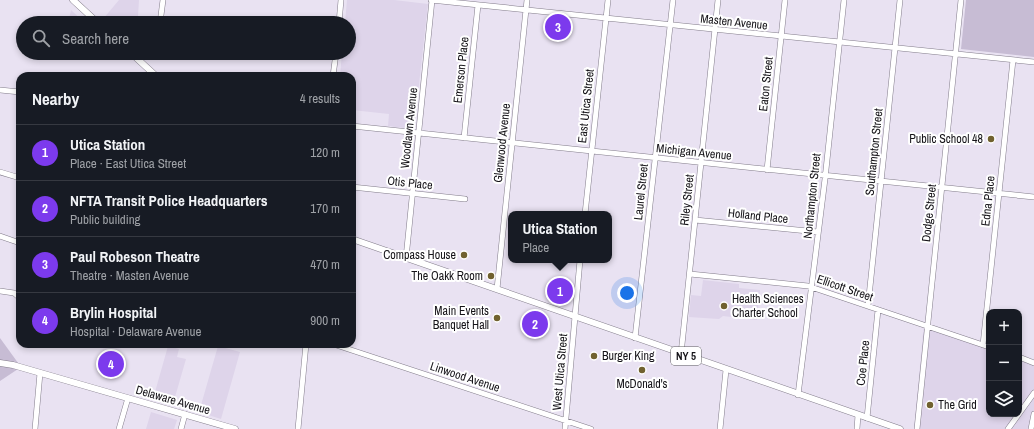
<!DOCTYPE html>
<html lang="en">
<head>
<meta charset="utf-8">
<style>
  body { margin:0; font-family:"Archivo Narrow",sans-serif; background:#20242c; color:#f1f3f6 }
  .controls { position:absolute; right:12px; bottom:12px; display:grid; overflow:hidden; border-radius:8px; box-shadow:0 2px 6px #0003 }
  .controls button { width:36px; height:36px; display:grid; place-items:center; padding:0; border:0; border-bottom:1px solid #363941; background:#171b24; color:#f1f3f6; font:20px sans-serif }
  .you { position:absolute; left:627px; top:293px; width:14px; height:14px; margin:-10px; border:3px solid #fff; border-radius:50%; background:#1a73e8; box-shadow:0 0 0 6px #1a73e833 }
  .badge { display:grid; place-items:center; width:26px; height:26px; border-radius:50%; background:#7c3aed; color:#fff; font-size:13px; font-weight:700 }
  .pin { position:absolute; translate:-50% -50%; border:2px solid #fff; box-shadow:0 1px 4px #0006 }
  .popup { position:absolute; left:508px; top:211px; width:104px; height:52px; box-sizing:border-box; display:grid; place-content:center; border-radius:8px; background:#171b24; filter:drop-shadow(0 1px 3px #0005); font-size:13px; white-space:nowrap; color:#9ea1a6 }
  .popup b { font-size:15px; color:#f1f3f6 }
  .popup::after { content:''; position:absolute; left:50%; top:100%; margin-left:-8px; border:8px solid transparent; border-top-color:#171b24 }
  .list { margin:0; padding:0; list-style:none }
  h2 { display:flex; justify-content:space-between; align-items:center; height:52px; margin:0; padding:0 16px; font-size:17px }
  h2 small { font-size:13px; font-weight:400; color:#9ea1a6 }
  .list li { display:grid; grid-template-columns:26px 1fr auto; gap:12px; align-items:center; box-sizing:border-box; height:56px; padding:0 16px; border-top:1px solid #363941 }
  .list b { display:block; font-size:15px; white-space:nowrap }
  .list p { margin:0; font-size:13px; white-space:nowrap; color:#9ea1a6 }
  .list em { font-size:13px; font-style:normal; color:#9ea1a6 }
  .icon { flex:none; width:22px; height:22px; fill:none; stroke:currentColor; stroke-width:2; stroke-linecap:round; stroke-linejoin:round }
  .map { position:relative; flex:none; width:1034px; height:429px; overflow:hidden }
  .search { position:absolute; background:#171b24; box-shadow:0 2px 6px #0003; left:16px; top:16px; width:340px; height:44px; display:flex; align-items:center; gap:10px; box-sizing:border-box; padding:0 14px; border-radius:22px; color:#9ea1a6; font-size:15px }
  .panel { position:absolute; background:#171b24; box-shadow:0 2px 6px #0003; left:16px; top:72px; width:340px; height:276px; border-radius:12px }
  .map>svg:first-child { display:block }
  .built { fill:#ded4ea }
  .green { fill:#c7bcd4 }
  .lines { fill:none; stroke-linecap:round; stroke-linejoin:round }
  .minor-casing { stroke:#827c8a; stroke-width:6 }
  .major-casing { stroke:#827c8a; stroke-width:7 }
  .minor { stroke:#fff; stroke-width:5 }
  .major { stroke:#fff; stroke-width:6 }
  .poi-dot { fill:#70612f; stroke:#fff; stroke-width:1.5 }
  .labels { text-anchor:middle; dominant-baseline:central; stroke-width:4; stroke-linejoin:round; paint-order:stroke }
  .shield { fill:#fff; stroke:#5b5a5d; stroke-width:1 }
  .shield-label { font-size:11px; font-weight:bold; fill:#151318 }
  .street-label { font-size:12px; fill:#151318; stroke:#fff }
  .poi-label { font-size:12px; fill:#151318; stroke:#fff; text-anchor:end }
</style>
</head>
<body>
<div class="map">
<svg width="1034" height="429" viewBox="0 0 1034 429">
  <rect width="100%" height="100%" fill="#e9e2f2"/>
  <path class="built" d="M119 0H139L138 16 131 23H108L103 19Z
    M347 0H394L428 4 414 129 388 126 389 114 352 110V76H340L342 53H349V23H345Z
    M71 10 85 23H68Z
    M703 280 739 284V288L760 290 757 320 723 316 719 319 689 317 691 295 701 296Z
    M924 324 989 345V414H1019V355L1034 360V429H914Z
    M168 346 179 349 177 357 186 359 173 404 153 399Z
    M218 346 240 352 221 419 199 412Z
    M151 412 177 420 174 429H146Z"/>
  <path class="green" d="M966 0H1034V57L961 49Z
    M0 338 21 367 0 381Z"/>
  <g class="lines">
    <g class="minor-casing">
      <path id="minor" d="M431 0 1034 62
        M160 23 163 0
        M339 23 341 0
        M137 58 142 53
        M333 76 336 53
        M0 90 20 92
        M352 126 1034 197
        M464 138 478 5
        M767 170 785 0
        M0 172 20 178
        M352 187 465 199
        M585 214 608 0
        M695 220 818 232
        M0 236 20 243
        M406 258 432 0
        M690 274 808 286 989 347
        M497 289 527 0
        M0 291 14 293 20 298
        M868 306 900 0
        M635 338 673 0
        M333 344 591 429
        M983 345 1013 60
        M681 354 718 0
        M1019 357 1034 363
        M798 395 825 179 844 0
        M867 418 878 310
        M35 429 40 373
        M119 429 128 398
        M181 429 185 414
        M298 429 306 344
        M565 429 580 260
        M720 429 726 370
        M857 429 858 415
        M917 429 961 0
        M1008 429 1034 393
        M1031 429 1034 414"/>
    </g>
    <g class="major-casing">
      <path id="major" d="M73 0 98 23
        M131 53 156 76
        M352 239 900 429
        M0 363 13 365 235 429"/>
    </g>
    <use href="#minor" class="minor"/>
    <use href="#major" class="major"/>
  </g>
  <g class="poi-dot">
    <circle cx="991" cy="139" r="4"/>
    <circle cx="464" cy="255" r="4"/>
    <circle cx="491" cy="276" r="4"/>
    <circle cx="724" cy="306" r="4"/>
    <circle cx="497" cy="318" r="4"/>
    <circle cx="594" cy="356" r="4"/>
    <circle cx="642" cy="370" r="4"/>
    <circle cx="930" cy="405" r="4"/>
  </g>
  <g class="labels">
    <rect class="shield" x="671" y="347" width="30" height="18" rx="3"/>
    <g class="shield-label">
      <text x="686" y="356">NY 5</text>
    </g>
    <g class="street-label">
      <text transform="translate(734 22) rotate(6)">Masten Avenue</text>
      <text transform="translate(461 70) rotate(-84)">Emerson Place</text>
      <text transform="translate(766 84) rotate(-84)">Eaton Street</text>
      <text transform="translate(586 106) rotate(-84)">East Utica Street</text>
      <text transform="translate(409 128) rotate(-84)">Woodlawn Avenue</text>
      <text transform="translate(502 143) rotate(-84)">Glenwood Avenue</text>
      <text transform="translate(694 152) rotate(6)">Michigan Avenue</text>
      <text transform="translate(874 152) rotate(-84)">Southampton Street</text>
      <text transform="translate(410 183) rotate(6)">Otis Place</text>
      <text transform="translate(641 192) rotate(-84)">Laurel Street</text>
      <text transform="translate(812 196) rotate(-84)">Northampton Street</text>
      <text transform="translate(687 200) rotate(-84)">Riley Street</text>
      <text transform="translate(988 201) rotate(-84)">Edna Place</text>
      <text transform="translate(929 213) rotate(-84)">Dodge Street</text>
      <text transform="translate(758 216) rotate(6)">Holland Place</text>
      <text transform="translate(845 288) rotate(19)">Ellicott Street</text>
      <text transform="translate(863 363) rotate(-84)">Coe Place</text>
      <text transform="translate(560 372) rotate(-85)">West Utica Street</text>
      <text transform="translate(465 377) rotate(18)">Linwood Avenue</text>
      <text transform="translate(173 400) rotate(16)">Delaware Avenue</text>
    </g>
    <g class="poi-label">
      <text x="983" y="139">Public School 48</text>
      <text x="456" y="255">Compass House</text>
      <text x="483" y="276">The Oakk Room</text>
      <text x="732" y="299" text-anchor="start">Health Sciences<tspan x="732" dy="14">Charter School</tspan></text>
      <text x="489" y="311">Main Events<tspan x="489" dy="14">Banquet Hall</tspan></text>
      <text x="602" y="356" text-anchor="start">Burger King</text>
      <text x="642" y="384" text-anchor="middle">McDonald's</text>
      <text x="938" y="405" text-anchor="start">The Grid</text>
    </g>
  </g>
</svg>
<div class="controls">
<button>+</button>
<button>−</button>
<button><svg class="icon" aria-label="layers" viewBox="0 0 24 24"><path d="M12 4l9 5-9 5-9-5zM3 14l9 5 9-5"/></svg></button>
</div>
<div class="you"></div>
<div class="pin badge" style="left:560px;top:291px">1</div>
<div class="popup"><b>Utica Station</b>Place</div>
<div class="pin badge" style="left:535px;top:324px">2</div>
<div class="pin badge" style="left:558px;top:27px">3</div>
<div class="pin badge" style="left:111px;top:364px">4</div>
<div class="search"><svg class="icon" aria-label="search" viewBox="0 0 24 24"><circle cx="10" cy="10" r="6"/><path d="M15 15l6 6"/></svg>Search here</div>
<section class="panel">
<h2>Nearby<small>4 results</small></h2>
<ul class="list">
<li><span class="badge">1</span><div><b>Utica Station</b><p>Place · East Utica Street</p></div><em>120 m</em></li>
<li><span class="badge">2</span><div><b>NFTA Transit Police Headquarters</b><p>Public building</p></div><em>170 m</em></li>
<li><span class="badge">3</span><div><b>Paul Robeson Theatre</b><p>Theatre · Masten Avenue</p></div><em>470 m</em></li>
<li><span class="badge">4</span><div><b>Brylin Hospital</b><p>Hospital · Delaware Avenue</p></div><em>900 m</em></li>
</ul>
</section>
</div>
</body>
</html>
